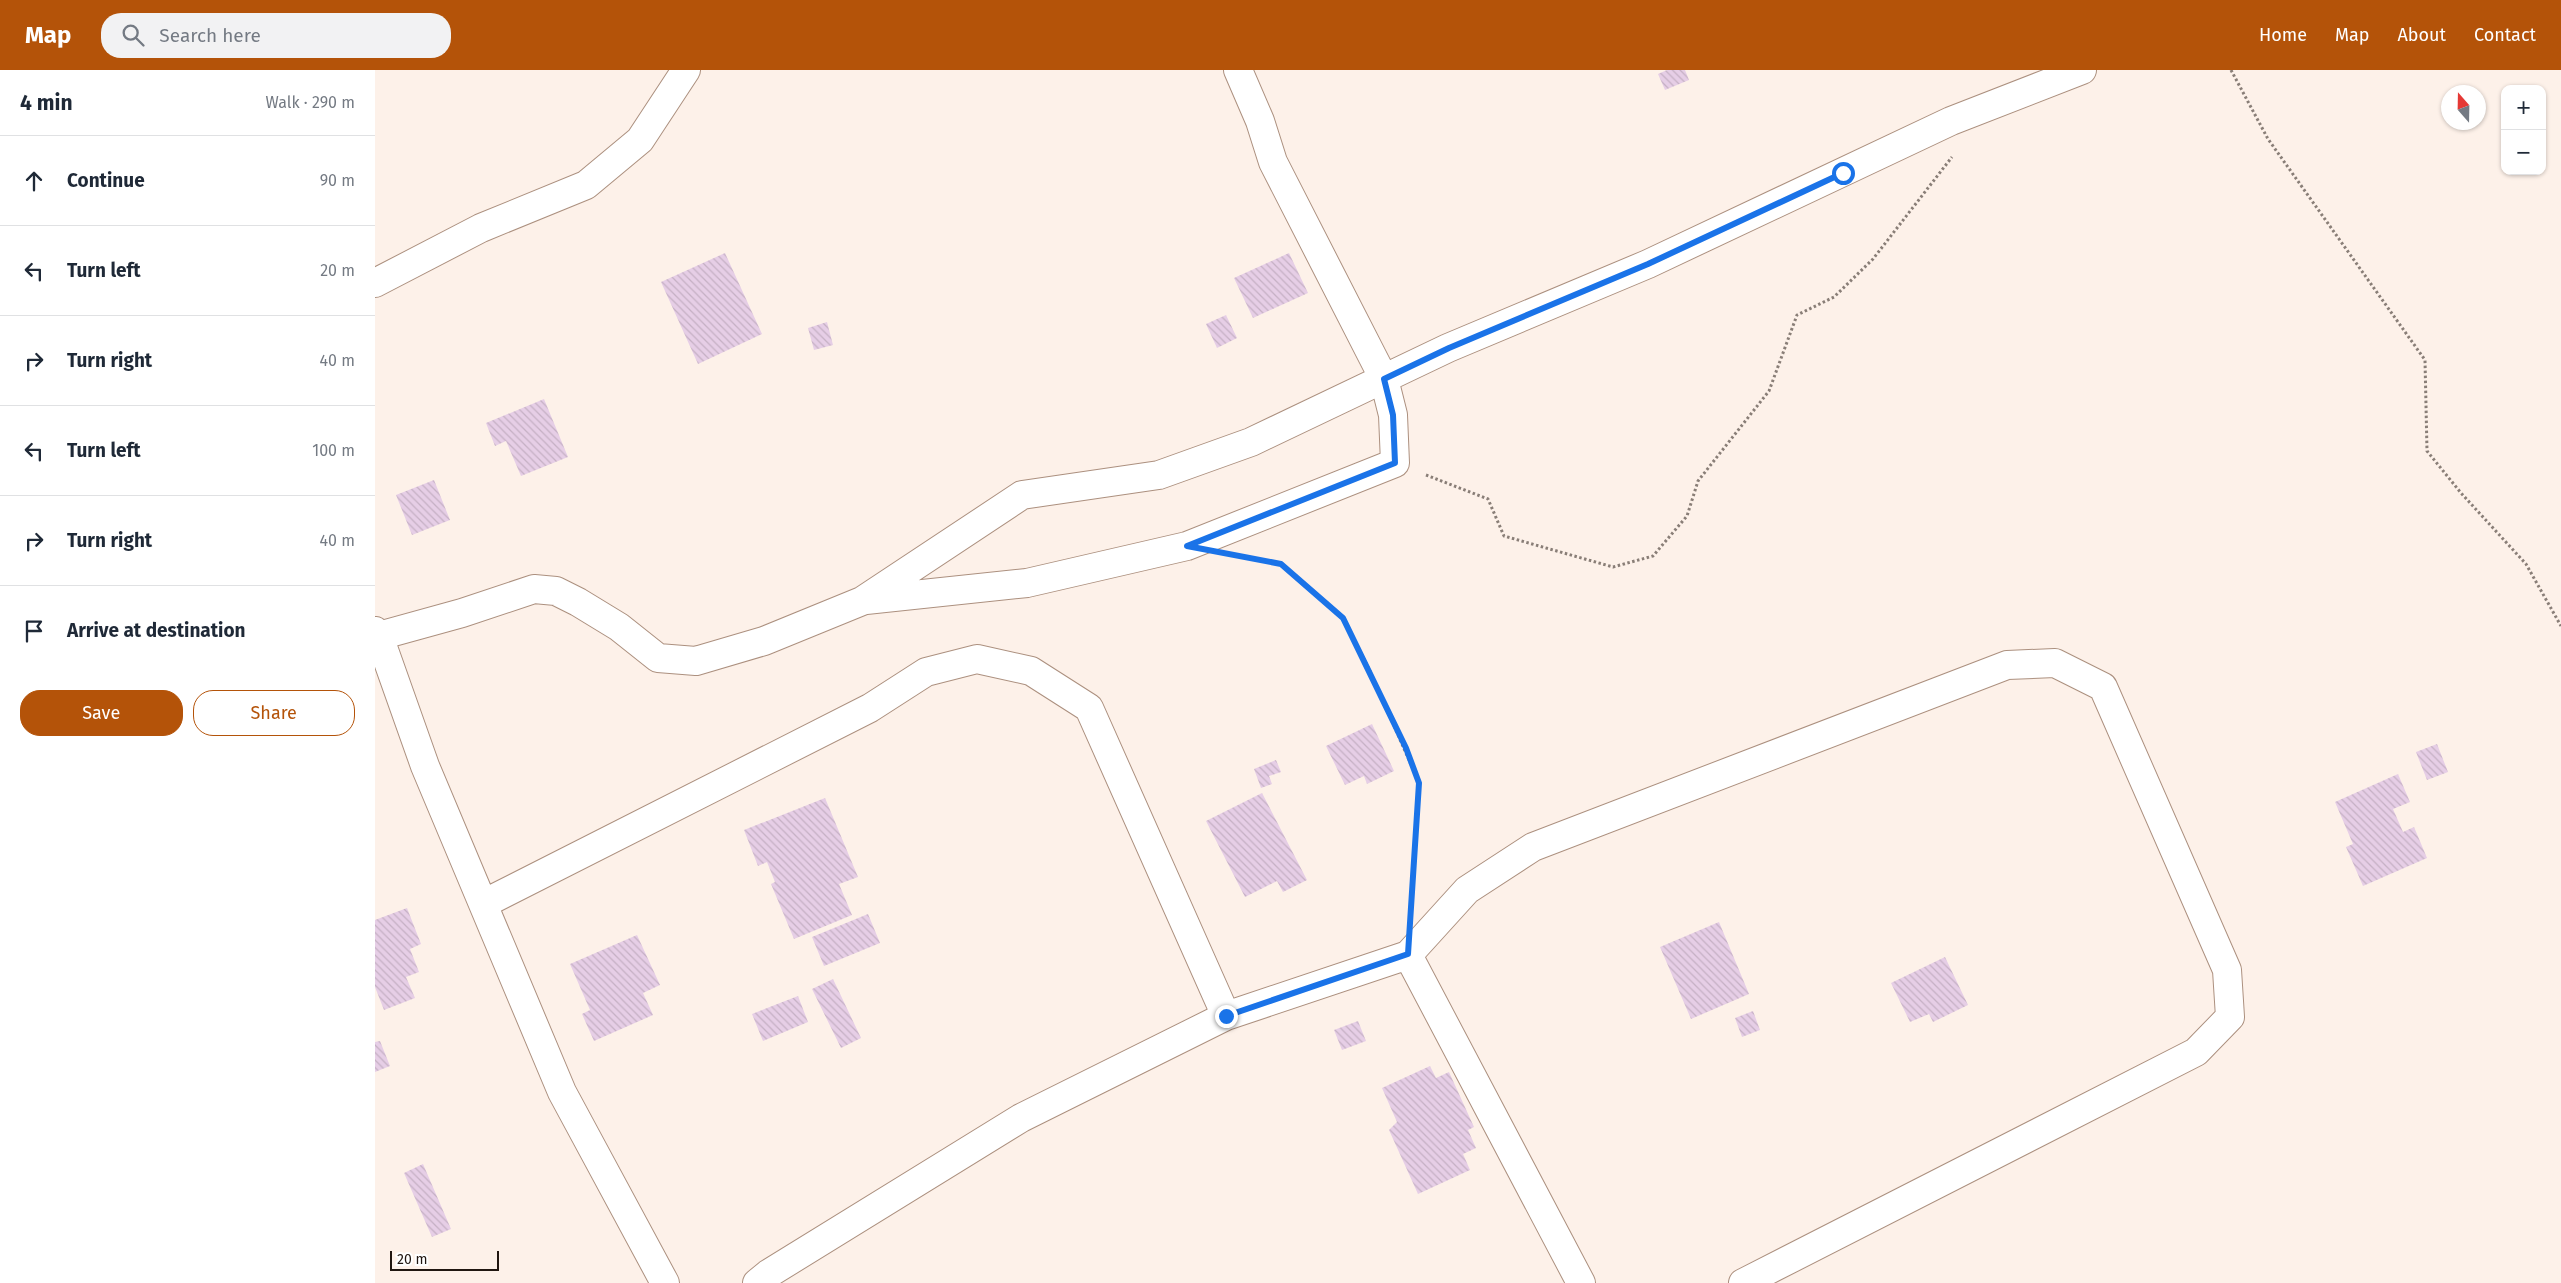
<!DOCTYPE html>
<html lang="en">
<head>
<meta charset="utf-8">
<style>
  body { margin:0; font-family:"Fira Sans",sans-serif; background:#f2f2f3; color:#1f2937 }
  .controls { position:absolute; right:15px; top:15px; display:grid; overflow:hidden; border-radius:10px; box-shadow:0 1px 4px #0004 }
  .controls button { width:45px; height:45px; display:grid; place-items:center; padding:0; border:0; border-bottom:1px solid #e0e1e3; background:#fff; color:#1f2937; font:25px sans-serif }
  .compass { position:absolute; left:2066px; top:15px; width:45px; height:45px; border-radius:50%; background:#fff; box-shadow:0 1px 4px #0004; rotate:340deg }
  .scale { position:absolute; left:15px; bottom:12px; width:109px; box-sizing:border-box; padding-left:5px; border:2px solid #201610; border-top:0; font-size:14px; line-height:18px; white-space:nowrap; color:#201610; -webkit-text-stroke:4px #fff; paint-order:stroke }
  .stop { position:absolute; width:15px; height:15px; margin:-11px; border:4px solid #1a73e8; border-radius:50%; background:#fff }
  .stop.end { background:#1a73e8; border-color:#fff; box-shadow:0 1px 5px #0008 }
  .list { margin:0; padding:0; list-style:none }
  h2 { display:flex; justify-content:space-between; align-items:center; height:65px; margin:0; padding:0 20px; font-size:21px }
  h2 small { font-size:16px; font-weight:400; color:#747a83 }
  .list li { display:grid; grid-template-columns:32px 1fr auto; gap:15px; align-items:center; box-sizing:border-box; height:90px; padding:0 20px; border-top:1px solid #e0e1e3 }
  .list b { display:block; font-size:19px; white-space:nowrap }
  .list em { font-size:16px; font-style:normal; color:#747a83 }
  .actions { display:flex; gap:10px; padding:15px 20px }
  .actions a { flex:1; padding:11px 0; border:1px solid #b45309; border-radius:20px; text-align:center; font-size:18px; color:#b45309 }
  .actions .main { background:#b45309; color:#fff }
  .icon { flex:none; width:28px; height:28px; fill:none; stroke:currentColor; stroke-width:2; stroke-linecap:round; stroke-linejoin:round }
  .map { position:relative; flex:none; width:2186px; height:1213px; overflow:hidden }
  header { display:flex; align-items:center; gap:30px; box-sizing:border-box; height:70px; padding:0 25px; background:#b45309; color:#fff }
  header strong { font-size:24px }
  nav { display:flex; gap:28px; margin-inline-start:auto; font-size:18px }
  .search { width:350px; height:45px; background:#f2f2f3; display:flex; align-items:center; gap:12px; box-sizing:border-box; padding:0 18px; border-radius:20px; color:#747a83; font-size:19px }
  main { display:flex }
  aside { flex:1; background:#fff }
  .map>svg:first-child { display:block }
  .building { fill:url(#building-back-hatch) }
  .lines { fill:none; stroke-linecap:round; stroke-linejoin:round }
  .street-casing { stroke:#ac907f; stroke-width:30 }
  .path { stroke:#897e77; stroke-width:3; stroke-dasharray:2.5 2.5; stroke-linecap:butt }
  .street { stroke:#fff; stroke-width:28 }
  .route { stroke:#1a73e8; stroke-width:6 }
</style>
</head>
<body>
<header>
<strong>Map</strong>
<div class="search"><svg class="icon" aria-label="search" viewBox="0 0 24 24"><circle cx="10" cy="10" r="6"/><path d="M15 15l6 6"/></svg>Search here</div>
<nav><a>Home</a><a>Map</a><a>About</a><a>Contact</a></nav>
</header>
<main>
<aside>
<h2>4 min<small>Walk · 290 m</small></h2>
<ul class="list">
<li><svg class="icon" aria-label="ahead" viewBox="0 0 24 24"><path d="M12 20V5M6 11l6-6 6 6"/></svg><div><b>Continue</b></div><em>90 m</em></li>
<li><svg class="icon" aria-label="left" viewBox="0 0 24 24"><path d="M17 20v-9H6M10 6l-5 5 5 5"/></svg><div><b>Turn left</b></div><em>20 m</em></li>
<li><svg class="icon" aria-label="right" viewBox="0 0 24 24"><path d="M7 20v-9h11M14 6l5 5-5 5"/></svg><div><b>Turn right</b></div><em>40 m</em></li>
<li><svg class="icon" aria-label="left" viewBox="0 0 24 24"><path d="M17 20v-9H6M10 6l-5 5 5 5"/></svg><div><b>Turn left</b></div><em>100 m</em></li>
<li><svg class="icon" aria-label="right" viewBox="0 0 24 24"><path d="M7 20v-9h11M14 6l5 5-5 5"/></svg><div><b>Turn right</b></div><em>40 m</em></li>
<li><svg class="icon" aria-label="arrive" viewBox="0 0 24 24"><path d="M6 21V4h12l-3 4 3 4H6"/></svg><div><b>Arrive at destination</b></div></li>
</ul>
<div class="actions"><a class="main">Save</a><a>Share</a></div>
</aside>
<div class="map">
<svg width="2186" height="1213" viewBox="0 0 2186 1213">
  <defs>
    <pattern id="building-back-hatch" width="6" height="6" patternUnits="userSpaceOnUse" patternTransform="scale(1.25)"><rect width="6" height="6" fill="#e6cee6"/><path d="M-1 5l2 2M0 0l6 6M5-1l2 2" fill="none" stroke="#c5b0c4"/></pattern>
  </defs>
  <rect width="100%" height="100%" fill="#fdf1e9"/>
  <path class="building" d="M1292 0H1310L1314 10 1290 20 1283 4Z
    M350 183 387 264 323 294 286 212Z
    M914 183 933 223 878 248 859 208Z
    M851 245 862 268 842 278 831 254Z
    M452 252 458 275 439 280 433 258Z
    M169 329 193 387 146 406 131 371 120 376 111 353Z
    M59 410 75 450 37 465 21 425Z
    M997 654 1019 701 992 714 989 706 970 715 951 676Z
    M2062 674 2073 702 2052 710 2041 682Z
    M901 690 906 702 894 706 897 714 886 718 879 699Z
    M2023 704 2035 732 2018 739 2028 762 2039 757 2052 788 1988 816 1971 777 1978 774 1960 732Z
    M887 723 932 810 908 822 902 811 870 827 831 751Z
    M450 728 483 807 464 814 477 845 419 869 396 814 400 812 392 792 383 796 369 760Z
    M32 838 46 874 35 879 44 902 31 907 40 928 9 940 0 917V850Z
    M493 844 505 873 449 896 437 867Z
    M1344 852 1374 924 1316 949 1285 877Z
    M262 865 285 915 268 923 278 945 219 971 207 944 215 940 195 894Z
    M1570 887 1593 935 1558 952 1554 944 1535 952 1516 913Z
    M458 909 486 968 466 978 437 919Z
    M423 926 433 952 388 971 377 944Z
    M1378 941 1385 960 1367 967 1360 948Z
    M983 951 991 971 967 980 959 960Z
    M5 971 15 996 0 1002V972Z
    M1055 996 1061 1008 1074 1002 1099 1057 1093 1060 1101 1078 1088 1084 1095 1100 1043 1124 1014 1060 1022 1052 1007 1018Z
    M48 1094 76 1159 57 1167 29 1103Z"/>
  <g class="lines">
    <g class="street-casing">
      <path id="street" d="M0 213 106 158 211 115 265 70 311 0
        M491 530 652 513 812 476 1020 393 1018 345 1009 309 898 92 885 51 863 0
        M0 561 4 566 50 696 187 1022 290 1213
        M0 567 87 543 159 519 181 521 203 532 244 557 283 588 321 591 389 571 487 531 647 425 784 405 876 372 1073 278 1273 194 1576 51 1707 0
        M108 834 495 638 551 602 602 589 656 601 714 638 851 946
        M1033 885 1206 1213
        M382 1213 393 1204 646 1048 851 946 1033 885 1092 820 1158 777 1632 595 1680 593 1728 617 1852 900 1855 947 1821 982 1368 1213"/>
    </g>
    <path class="path" d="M1856 0 1893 69 2050 290 2052 381 2086 423 2151 494 2186 556
      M1051 405 1113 429 1129 466 1238 497 1278 486 1312 446 1323 411 1394 321 1422 245 1459 227 1498 189 1577 87
      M873 488 906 494 968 548 995 601 1044 713 1037 831"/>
    <use href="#street" class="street"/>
  </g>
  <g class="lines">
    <path class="route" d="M851 946 1033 884 1044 713 1031 678 968 548 906 494 812 476 1020 393 1018 345 1009 309 1074 278 1273 194 1468 103"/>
  </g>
</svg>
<div class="controls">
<button>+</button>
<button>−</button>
</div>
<svg class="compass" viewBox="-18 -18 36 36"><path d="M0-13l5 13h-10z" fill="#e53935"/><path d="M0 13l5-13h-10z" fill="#747a83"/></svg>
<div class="scale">20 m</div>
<div class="stop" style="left:1468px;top:103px"></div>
<div class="stop end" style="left:851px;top:946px"></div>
</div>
</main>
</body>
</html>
